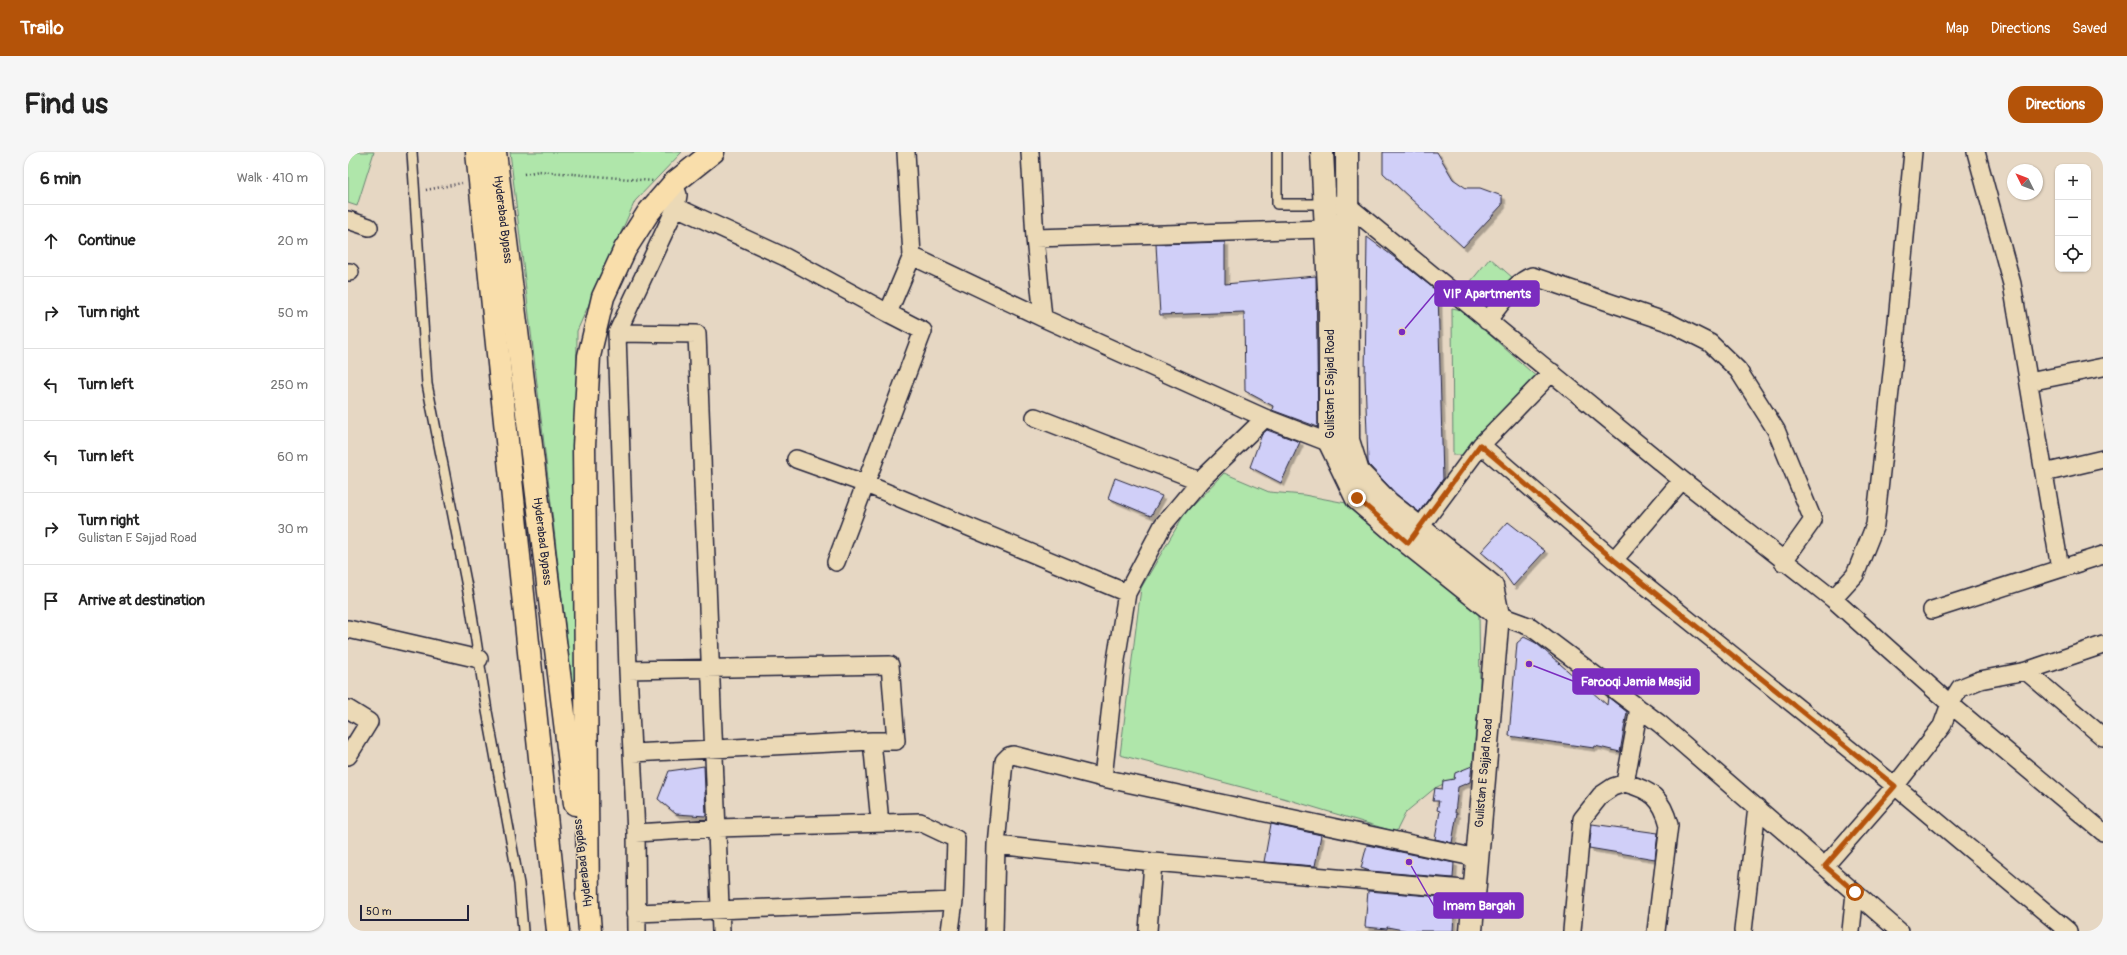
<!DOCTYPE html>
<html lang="en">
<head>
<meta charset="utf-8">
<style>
  body { margin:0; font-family:Pangolin,sans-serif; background:#f6f6f6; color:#222 }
  .controls { position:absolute; right:12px; top:12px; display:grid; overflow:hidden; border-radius:8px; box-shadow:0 1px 3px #0004 }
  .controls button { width:36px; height:36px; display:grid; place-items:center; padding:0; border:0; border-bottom:1px solid #e0e0e0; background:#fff; color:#222; font:20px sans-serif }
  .compass { position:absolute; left:1659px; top:12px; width:36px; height:36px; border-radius:50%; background:#fff; box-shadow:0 1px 3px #0004; rotate:312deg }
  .scale { position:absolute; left:12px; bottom:10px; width:109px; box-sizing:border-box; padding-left:4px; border:2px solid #22223b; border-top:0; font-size:11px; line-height:14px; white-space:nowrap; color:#22223b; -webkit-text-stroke:3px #ebd9b6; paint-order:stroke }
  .stop { position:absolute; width:12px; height:12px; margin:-9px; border:3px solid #b45309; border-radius:50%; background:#fff }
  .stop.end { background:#b45309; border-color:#fff; box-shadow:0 1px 4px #0008 }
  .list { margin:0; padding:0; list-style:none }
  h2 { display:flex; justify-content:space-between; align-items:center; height:52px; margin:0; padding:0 16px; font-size:17px }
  h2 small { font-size:13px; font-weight:400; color:#767676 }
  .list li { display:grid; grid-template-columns:26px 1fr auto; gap:12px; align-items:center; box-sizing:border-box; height:72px; padding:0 16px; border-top:1px solid #e0e0e0 }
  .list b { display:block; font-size:15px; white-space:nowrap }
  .list p { margin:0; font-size:13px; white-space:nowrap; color:#767676 }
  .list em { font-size:13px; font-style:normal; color:#767676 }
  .icon { flex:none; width:22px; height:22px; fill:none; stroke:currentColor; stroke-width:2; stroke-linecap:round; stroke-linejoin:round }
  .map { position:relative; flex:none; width:1755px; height:779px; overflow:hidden; border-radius:16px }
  header { display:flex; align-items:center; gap:24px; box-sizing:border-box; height:56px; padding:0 20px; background:#b45309; color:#fff }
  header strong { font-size:19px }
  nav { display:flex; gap:22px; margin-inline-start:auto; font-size:14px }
  .intro { display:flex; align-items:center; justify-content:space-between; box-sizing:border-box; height:96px; padding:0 24px }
  h1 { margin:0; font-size:28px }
  .button { padding:10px 18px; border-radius:16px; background:#b45309; color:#fff; font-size:14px; font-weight:700 }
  main { display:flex; gap:24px; padding:0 24px }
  aside { flex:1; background:#fff; border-radius:16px; box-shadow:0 1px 3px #0004 }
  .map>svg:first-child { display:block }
  .green { fill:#afe6aa; stroke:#688472 }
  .building { fill:#d0cff8; stroke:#22223b; filter:url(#shadow) }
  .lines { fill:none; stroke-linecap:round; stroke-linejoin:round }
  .service-casing { stroke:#22223b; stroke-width:12 }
  .minor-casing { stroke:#22223b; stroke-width:20 }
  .tertiary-casing { stroke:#22223b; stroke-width:25 }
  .trunk-casing { stroke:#22223b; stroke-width:25 }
  .path { stroke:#22223b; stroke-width:2.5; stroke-dasharray:1 3; stroke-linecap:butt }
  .service { stroke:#ebd9b6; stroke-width:9 }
  .minor { stroke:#ebd9b6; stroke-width:17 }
  .tertiary { stroke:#ebd9b6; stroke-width:22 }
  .trunk { stroke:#f9deab; stroke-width:22 }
  .route { stroke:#b45309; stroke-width:5 }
  .labels { text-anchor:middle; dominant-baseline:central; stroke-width:3; stroke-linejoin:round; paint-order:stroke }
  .street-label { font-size:12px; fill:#22223b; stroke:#ebd9b6 }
  .leader { fill:none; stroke:#7b2cbf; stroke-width:1.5 }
  .callout-dot { fill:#7b2cbf; stroke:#ebd9b6; stroke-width:1.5 }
  .callout { fill:#7b2cbf; stroke:#7b2cbf; stroke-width:1.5 }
  .callout-label { font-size:13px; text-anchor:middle; font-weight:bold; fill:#fff }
</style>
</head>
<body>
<header>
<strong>Trailo</strong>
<nav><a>Map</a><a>Directions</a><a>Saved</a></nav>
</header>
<div class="intro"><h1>Find us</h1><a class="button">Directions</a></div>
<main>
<aside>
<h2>6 min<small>Walk · 410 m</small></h2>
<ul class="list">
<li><svg class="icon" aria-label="ahead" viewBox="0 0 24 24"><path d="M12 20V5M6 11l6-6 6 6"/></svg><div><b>Continue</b></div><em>20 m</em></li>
<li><svg class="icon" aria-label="right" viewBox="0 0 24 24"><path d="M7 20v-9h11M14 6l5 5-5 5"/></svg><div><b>Turn right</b></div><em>50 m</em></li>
<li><svg class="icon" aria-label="left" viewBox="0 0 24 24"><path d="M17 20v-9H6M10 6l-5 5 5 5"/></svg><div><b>Turn left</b></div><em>250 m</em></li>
<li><svg class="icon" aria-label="left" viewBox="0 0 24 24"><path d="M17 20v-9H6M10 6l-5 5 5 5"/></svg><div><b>Turn left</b></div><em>60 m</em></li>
<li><svg class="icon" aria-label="right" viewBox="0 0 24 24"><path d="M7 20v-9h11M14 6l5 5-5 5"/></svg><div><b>Turn right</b><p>Gulistan E Sajjad Road</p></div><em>30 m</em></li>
<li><svg class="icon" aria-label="arrive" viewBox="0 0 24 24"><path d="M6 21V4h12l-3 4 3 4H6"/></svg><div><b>Arrive at destination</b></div></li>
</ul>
</aside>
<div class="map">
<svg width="1755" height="779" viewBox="0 0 1755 779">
  <defs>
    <filter id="shadow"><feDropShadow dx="3.5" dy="3.5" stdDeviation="0" flood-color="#0004"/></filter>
  </defs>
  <rect width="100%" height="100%" fill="#e6d7c3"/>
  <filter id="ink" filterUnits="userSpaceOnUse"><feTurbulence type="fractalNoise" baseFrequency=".025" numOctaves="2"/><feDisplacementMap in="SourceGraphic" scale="8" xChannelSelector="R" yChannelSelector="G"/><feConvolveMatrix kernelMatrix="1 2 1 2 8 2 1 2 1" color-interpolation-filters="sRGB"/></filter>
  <g filter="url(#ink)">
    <path class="green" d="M0 0H26L9 54 0 51Z
      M162 0H334L287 49 229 179 226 549Z
      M1142 106 1165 126 1134 162 1114 140Z
      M1104 156 1114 158 1192 228 1119 303H1105Z
      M876 321 921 340 956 343 998 351 1131 460 1132 537 1124 618 1087 636 1058 660 1048 680 935 646 772 603 793 436 837 361Z"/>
    <path class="building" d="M1035 0H1089L1105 27 1118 36H1132L1154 44V53L1115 95 1035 21Z
      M1019 85 1050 108 1090 140 1095 327 1071 360 1048 342 1021 313 1020 310 1017 225Z
      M877 90V132L968 124 970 275 924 258 925 254 897 239 896 160 812 163 808 92Z
      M919 278 952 290 933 331 902 315 914 282Z
      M767 326 814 344 803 364 760 346Z
      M1160 370 1197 399 1165 434 1152 416 1133 400Z
      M1176 485 1188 491 1259 553 1260 545 1279 560 1272 600 1247 594 1246 596 1161 584 1169 491Z
      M356 614 358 664 328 662 310 647 321 619Z
      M1124 614 1122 630 1110 635 1107 661H1109L1104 691 1087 687 1092 659 1089 658 1091 649H1085L1087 636 1094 637 1095 629 1106 627 1107 621Z
      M923 672 973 683 967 714 916 710Z
      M1244 672 1310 681 1307 707 1241 696Z
      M1019 693 1106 711 1105 726 1022 719 1013 716Z
      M1020 739 1107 746 1105 779H1061L1039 775V777L1017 775Z"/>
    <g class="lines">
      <g class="service-casing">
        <path id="service" d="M64 0 79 232 122 450 139 559 171 732 175 779
          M929 0V52H976"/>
      </g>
      <g class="minor-casing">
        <path id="minor" d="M558 0 564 104 695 166
          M682 0 687 86
          M1628 0 1664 132 1712 416
          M990 52H998L1334 328 1485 447 1602 552 1755 680
          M328 55 437 105 540 161
          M0 68 21 75
          M0 120H2
          M1139 169C1151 155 1166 130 1184 124L1322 171 1362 191 1390 218 1428 278 1465 368 1435 410
          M269 181 349 182 373 779
          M1681 230 1755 215
          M687 265 852 329
          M917 266 695 166 687 86 977 77
          M1133 293 1266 408 1547 634 1720 779
          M448 307 518 332 779 441
          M1696 321 1755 307
          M1064 386 1133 293 1204 220
          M1266 408 1334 328
          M488 410 575 179 540 161 564 104
          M1485 447 1507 423 1527 373 1545 212 1565 0
          M1584 458 1755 403
          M1150 463 1183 475 1312 572 1551 779
          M0 477 131 507
          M280 518 542 513 548 589H524L531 660
          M1678 519 1755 585
          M1291 556 1277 631C1303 638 1314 646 1321 673L1308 779
          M0 557 21 570 0 604
          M284 601 524 589
          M755 626 768 508 779 441 815 373 852 329 917 266 982 291
          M288 681 369 676 572 670 608 687 606 749 602 779
          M1477 714 1547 634 1594 574 1602 552 1612 536 1632 528 1678 519 1755 493
          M1127 738 805 710 648 693 656 609 661 604 665 603 755 626 1129 706
          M288 761 606 749
          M289 779 288 681 280 518 269 181 328 55 330 43 326 31
          M646 779 648 693
          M800 779 805 710
          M1224 779 1234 667 1253 643 1265 635 1277 631
          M1395 779 1409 655
          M1503 779 1507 741"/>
      </g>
      <g class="tertiary-casing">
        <path id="tertiary" d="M974 0 982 156V291L1009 347 1060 391 1150 463
          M999 0 1000 288 1010 320 1040 351 1144 434 1150 463 1123 779"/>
      </g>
      <g class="trunk-casing">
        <g id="trunk">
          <path d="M129 0 210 779"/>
          <path id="s1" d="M147 0 227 652"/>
          <path d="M239 742 242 779"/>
          <path d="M240 756 236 294 241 204 255 145 277 97 300 61 326 31 365 0"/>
        </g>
      </g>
      <path class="path" d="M176 22 191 19 305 29
        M78 38 114 31"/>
      <use href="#service" class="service"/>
      <use href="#minor" class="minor"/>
      <use href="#tertiary" class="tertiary"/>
      <use href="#trunk" class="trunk"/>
    </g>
  </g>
  <g class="lines" filter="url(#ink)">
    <path class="route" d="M1009 346 1060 391 1132 293 1266 408 1547 634 1477 714 1507 740"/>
  </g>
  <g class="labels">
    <g class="street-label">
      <text stroke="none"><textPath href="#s1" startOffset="68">Hyderabad Bypass</textPath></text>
      <text transform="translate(982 232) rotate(-90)">Gulistan E Sajjad Road</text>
      <text stroke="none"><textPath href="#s1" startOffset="392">Hyderabad Bypass</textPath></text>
      <text transform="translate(1136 621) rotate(-85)">Gulistan E Sajjad Road</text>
      <text transform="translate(235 711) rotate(-97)">Hyderabad Bypass</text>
    </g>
  </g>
  <path class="leader" d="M1054 180L1087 141M1181 512L1225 529M1061 710L1086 754"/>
  <g class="callout-dot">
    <circle cx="1054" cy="180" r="4"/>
    <circle cx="1181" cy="512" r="4"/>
    <circle cx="1061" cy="710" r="4"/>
  </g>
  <g class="callout">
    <rect x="1087" y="129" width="104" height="25" rx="4"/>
    <rect x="1225" y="517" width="126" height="25" rx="4"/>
    <rect x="1086" y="741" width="89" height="25" rx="4"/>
  </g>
  <g class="callout-label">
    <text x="1139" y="146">VIP Apartments</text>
    <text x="1288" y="534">Farooqi Jamia Masjid</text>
    <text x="1131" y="758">Imam Bargah</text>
  </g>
</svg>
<div class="controls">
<button>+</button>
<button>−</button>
<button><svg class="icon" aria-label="locate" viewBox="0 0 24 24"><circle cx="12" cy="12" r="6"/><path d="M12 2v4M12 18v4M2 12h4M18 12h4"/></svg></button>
</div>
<svg class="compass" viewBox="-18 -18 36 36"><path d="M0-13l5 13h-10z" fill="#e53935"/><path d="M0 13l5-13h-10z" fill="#767676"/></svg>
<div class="scale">50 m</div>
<div class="stop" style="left:1507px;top:740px"></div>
<div class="stop end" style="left:1009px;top:346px"></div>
</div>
</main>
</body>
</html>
